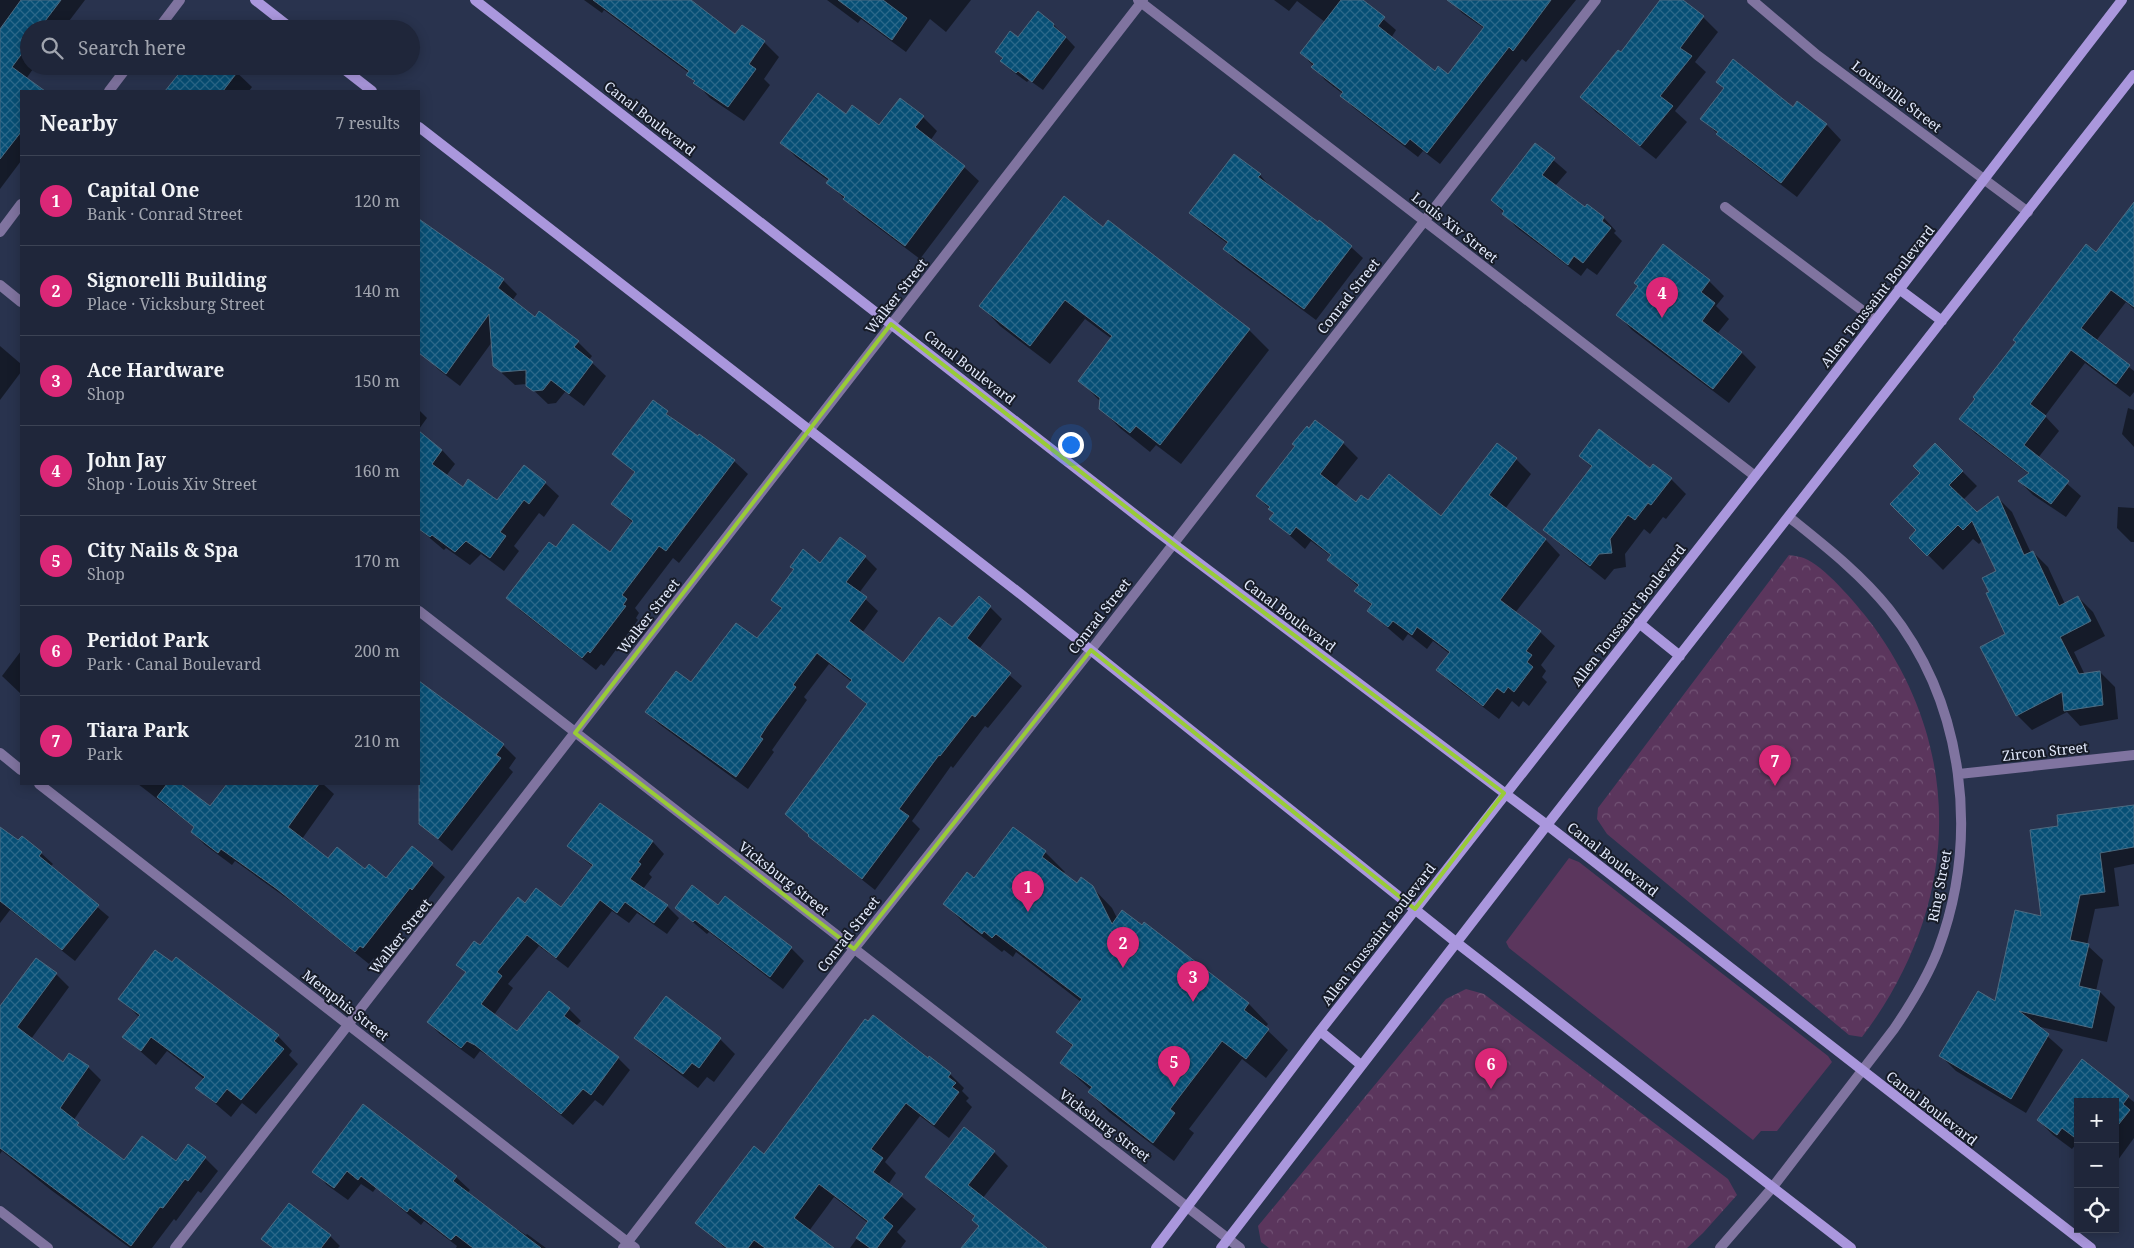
<!DOCTYPE html>
<html lang="en">
<head>
<meta charset="utf-8">
<style>
  body { margin:0; font-family:"Noto Serif",serif; background:#272e42; color:#f1f3f6 }
  .controls { position:absolute; right:15px; bottom:15px; display:grid; overflow:hidden; border-radius:0px; box-shadow:0 2px 12px #0003 }
  .controls button { width:45px; height:45px; display:grid; place-items:center; padding:0; border:0; border-bottom:1px solid #3c4354; background:#1f263a; color:#f1f3f6; font:25px sans-serif }
  .you { position:absolute; left:1070px; top:444px; width:18px; height:18px; margin:-12px; border:4px solid #fff; border-radius:50%; background:#1a73e8; box-shadow:0 0 0 8px #1a73e833 }
  .badge { display:grid; place-items:center; width:32px; height:32px; border-radius:50%; background:#db2777; color:#fff; font-size:16px; font-weight:700 }
  .pin { position:absolute; translate:-50% -41px; filter:drop-shadow(0 1px 2px #0008) }
  .pin::after { content:''; position:absolute; top:26px; width:18px; height:15px; background:inherit; clip-path:polygon(0 0,100% 0,50% 100%) }
  .list { margin:0; padding:0; list-style:none }
  h2 { display:flex; justify-content:space-between; align-items:center; height:65px; margin:0; padding:0 20px; font-size:21px }
  h2 small { font-size:16px; font-weight:400; color:#a1a5af }
  .list li { display:grid; grid-template-columns:32px 1fr auto; gap:15px; align-items:center; box-sizing:border-box; height:90px; padding:0 20px; border-top:1px solid #3c4354 }
  .list b { display:block; font-size:19px; white-space:nowrap }
  .list p { margin:0; font-size:16px; white-space:nowrap; color:#a1a5af }
  .list em { font-size:16px; font-style:normal; color:#a1a5af }
  .icon { flex:none; width:28px; height:28px; fill:none; stroke:currentColor; stroke-width:2; stroke-linecap:round; stroke-linejoin:round }
  .map { position:relative; flex:none; width:2134px; height:1248px; overflow:hidden }
  .search { position:absolute; background:#1f263a; box-shadow:0 2px 12px #0003; left:20px; top:20px; width:400px; height:55px; display:flex; align-items:center; gap:12px; box-sizing:border-box; padding:0 18px; border-radius:28px; color:#a1a5af; font-size:19px }
  .panel { position:absolute; background:#1f263a; box-shadow:0 2px 12px #0003; left:20px; top:90px; width:400px; height:695px; border-radius:0px }
  .map>svg:first-child { display:block }
  .grass { fill:#5b365d }
  .park { fill:url(#park-crowns) }
  .shadow { fill:#0007 }
  .building { fill:url(#building-cross-hatch); stroke:#4d6b81 }
  .lines { fill:none; stroke-linecap:round; stroke-linejoin:round }
  .street { stroke:#8074a0; stroke-width:10 }
  .secondary { stroke:#aa97dd; stroke-width:10 }
  .marked { fill:none; stroke:#98cb37; stroke-width:4; stroke-linejoin:round }
  .labels { text-anchor:middle; dominant-baseline:central; stroke-width:4; stroke-linejoin:round; paint-order:stroke }
  .street-label { font-size:14px; fill:#e3eafc; stroke:#171c28 }
</style>
</head>
<body>
<div class="map">
<svg width="2134" height="1248" viewBox="0 0 2134 1248">
  <defs>
    <pattern id="park-crowns" width="20" height="18" patternUnits="userSpaceOnUse" patternTransform="scale(1.25)"><rect width="20" height="18" fill="#5b365d"/><path d="M2 6a3 3 0 1 1 6 0M12 15a3 3 0 1 1 6 0" fill="none" stroke="#725375"/></pattern>
    <pattern id="building-cross-hatch" width="8" height="8" patternUnits="userSpaceOnUse" patternTransform="scale(1.25)"><rect width="8" height="8" fill="#074f75"/><path d="M0 0l8 8M0 8l8-8" fill="none" stroke="#2b688a"/></pattern>
  </defs>
  <rect width="100%" height="100%" fill="#29334e"/>
  <path class="grass" d="M1569 858 1579 862 1828 1056 1832 1062 1777 1131H1761L1753 1140 1509 948 1506 942Z"/>
  <path class="park" d="M1789 555C1795 556 1803 557 1808 560 1828 570 1860 608 1874 627 1968 757 1957 912 1862 1037L1849 1035 1607 834 1597 819 1598 808Z
    M1466 989 1484 994 1728 1179 1737 1195 1703 1233 1687 1248H1269L1261 1242 1258 1226 1446 999Z"/>
  <path class="shadow" d="M0 0H85L63 29H29V66H35L26 79 43 91H21V161L0 189Z
    M584 0H689L735 36 764 42 779 57 764 79 770 85 744 121 710 98 688 75 689 73 604 10 602 13Z
    M827 0H971L946 32 930 19 906 52 861 19 858 23Z
    M1274 0H1361L1396 30 1391 38 1435 72 1448 76 1485 29 1462 13 1450 0H1576L1526 62 1522 59 1440 164 1423 151 1418 157 1354 108 1342 96 1343 94 1325 80 1301 52 1325 22 1297 1 1289 11Z
    M1662 0H1681L1703 17 1718 32 1695 62 1706 72 1675 111 1687 122 1656 159 1596 112 1581 97 1621 53Z
    M1038 13 1054 25 1075 47 1043 90 1029 80 1027 82 1012 71 1002 61 1004 59 997 52 1019 39Z
    M186 66H230L252 87 249 91H167Z
    M1798 102 1827 125 1841 140 1797 197 1733 148 1702 119 1793 109Z
    M923 117 937 131 930 141 964 167 979 181 920 259 859 213 828 183 829 181 796 157 782 143 880 127Z
    M1536 145 1567 172 1555 186 1585 209 1587 206 1604 218 1616 231 1614 233 1622 241 1597 275 1587 268 1581 276 1516 227 1492 200Z
    M1260 175 1271 188 1351 247 1363 258 1316 320 1236 261 1224 249 1228 244 1203 225 1191 213Z
    M2134 204V309L2126 302 2096 341 2134 371V392L2130 397 2085 363 2045 416 2059 431 2038 458 2081 496 2066 517 2033 495 2019 481 2029 474 1975 433 1961 419 2097 254Z
    M419 221 503 280 517 294 512 301 536 318 539 313 578 342 592 356 589 360 606 376 584 406 565 392 556 403 548 404 527 384 515 385 494 366 492 342 460 386 439 370 426 357 436 343 419 330Z
    M1108 222 1249 330 1269 350 1181 464 1156 445 1150 452 1120 428 1100 408 1101 402 1080 381 1112 339 1085 319 1050 364 1000 326 981 306 1103 229Z
    M1664 246 1709 281 1724 296 1716 306 1729 319 1717 334 1741 352 1756 367 1729 403 1632 330 1618 315 1639 287Z
    M0 346 21 364V372L0 400Z
    M654 402 681 426 698 438 700 435 734 461 748 474 679 563 673 558 635 608 639 613 636 618 638 620 604 666 601 664 596 670 521 611 508 598 556 549 611 554 633 523 613 504 635 473 614 454Z
    M2128 408 2134 410V447L2122 434Z
    M419 410 427 418 419 429Z
    M1316 422 1343 443 1358 458 1335 487 1356 504 1369 502 1442 518 1497 445 1516 459 1531 474 1505 509 1546 540 1560 555 1515 613 1540 632 1555 646 1541 665 1546 671 1542 677 1547 682 1529 706 1523 701 1519 707 1512 701 1499 719 1452 684 1437 670 1450 654 1433 641 1427 649 1408 634 1403 641 1368 611 1372 606 1356 591 1359 587 1328 560 1331 556 1311 541 1305 549 1271 519 1275 514 1257 496Z
    M419 433 442 450 455 464 446 476 463 489 497 502 545 483 559 496 544 517 539 513 514 546 519 551 504 571 481 554 470 565 446 548 444 550 419 529Z
    M1581 456 1650 470 1671 479 1686 494 1666 519 1663 517 1650 534 1644 529 1625 554 1626 567 1614 569 1605 580 1560 544 1545 530 1592 468Z
    M1962 471 1977 486 1963 500 1977 514 1998 498 2012 512 2031 553 2033 552 2048 567 2065 604 2078 597 2093 612 2105 636 2074 652 2085 675 2100 672 2115 687 2118 719 2080 726 2067 712 2032 730 2017 715 1982 647 2007 634 1990 593 1997 572 1983 540 1979 544 1973 539 1943 570 1911 538 1918 530 1891 504Z
    M2118 507 2134 508V542H2131L2117 528Z
    M865 557 877 569 859 593 878 611 862 633 903 665 952 629 990 607 1002 619 979 649 1022 686 988 728 985 726 953 768 951 766 912 821 920 829 875 890 822 848 786 814 868 706 848 687 852 682 829 664 804 697 807 700 772 750 774 752 748 789 659 724 646 712 757 640 782 610 773 600 821 564Z
    M21 651V694L2 676Z
    M419 682 503 745 516 758 509 768 513 772 452 851 418 822 437 798 417 784H419Z
    M138 784H180L210 808 228 784H323L334 794 302 839 329 859 386 880 412 848 445 877 426 902 424 900 376 960 374 958 369 964 292 902 235 861 232 865 205 845 192 832 195 828Z
    M600 805 653 842 664 854 649 874 652 877 643 889 667 906 679 918 667 934 637 913 629 923 612 911 568 968 539 946 508 984 513 988 494 1015 517 1033 569 1009 581 1021 576 1026 618 1058 630 1070 603 1106 595 1100 573 1125 488 1056 480 1051 474 1059 440 1034 428 1022 467 973 458 965 480 947 525 905 561 909 593 867 569 846Z
    M2134 805V864L2114 868 2119 906 2095 909 2087 945 2103 960 2096 991 2100 992 2115 1007 2107 1042 2036 1026 2063 1050 2026 1113 1956 1071 1941 1056 1996 1003 2042 917 2060 827Z
    M0 828 18 842 41 853 53 864 50 867 109 917 75 961 10 910 0 923Z
    M1045 852 1065 872 1063 874 1077 885 1092 887 1112 908 1117 918 1142 927 1144 924 1249 1004 1268 1024 1265 1028 1288 1050 1266 1078 1242 1059 1189 1129 1194 1133 1174 1161 1109 1112 1089 1092 1091 1090 1061 1063 1073 1047 1058 1032 1081 1002 1016 952 1013 957 1004 950 1002 952 964 923 945 904 974 880Z
    M725 898 791 948 804 961 783 989 709 932 707 934 676 908 719 907Z
    M56 974 69 987 31 1039 64 1064 88 1067 101 1080 73 1121 90 1137 124 1162H176L205 1158 218 1171 201 1193 198 1191 176 1221 174 1219 152 1248H130L51 1190 2 1151 0 1154V1007Z
    M120 998 278 1036 292 1051 289 1055 298 1064 256 1114 242 1103 231 1117 197 1088 204 1079 167 1051 156 1065 124 1037 139 1017Z
    M666 998 720 1039 735 1054 714 1082 707 1077 698 1088 651 1052 636 1038Z
    M929 1058 950 1074 964 1088 962 1091 969 1098 966 1101 972 1107 949 1138 920 1116 885 1162 896 1173 888 1185 916 1209 897 1232 906 1241 901 1248H850L868 1223 834 1197 809 1231 832 1248H725L696 1223 764 1155Z
    M2082 1061 2134 1102V1138L2115 1164V1102H2078V1142L2072 1149 2053 1135 2038 1120Z
    M363 1106 456 1177 470 1190 467 1193 516 1230 517 1229 526 1235 527 1234 546 1248H456L457 1246 424 1221 421 1225 376 1188 373 1192 361 1184 348 1200 327 1185 314 1171Z
    M994 1152 1008 1166 982 1199 1045 1248H968L980 1226 975 1217 941 1191 927 1177Z
    M330 1236 340 1246 338 1248H272L263 1239Z"/>
  <path class="building" d="M21 0H61L39 29H29V44L12 67 45 91H21V132L0 159V29Z
    M593 0H691L735 34 742 25 765 41 749 64 756 69 728 107 693 83 695 81 686 75 689 71Z
    M838 0H883L907 18 892 40Z
    M1341 0H1363L1385 17 1378 26 1435 71 1438 66 1448 74 1484 27 1447 0H1551L1513 51 1509 47 1427 153 1410 139 1405 145 1340 96 1343 92 1311 67 1314 64 1300 53Z
    M1660 0H1683L1704 16 1680 48 1692 56 1660 96 1673 106 1640 146 1580 97 1618 50 1621 52Z
    M1038 11 1054 24 1053 26 1066 37 1032 82 1018 71 1016 73 1000 61 1003 58 995 52 1010 31 1018 37Z
    M1733 59 1793 107 1797 101 1827 124 1781 183 1716 134 1718 132 1700 119 1724 88 1716 82Z
    M185 66H242L223 91H165Z
    M818 93 846 114 852 105 879 125 900 98 924 116 915 127 965 166 905 246 843 199 845 197 826 183 829 179 780 143Z
    M1535 143 1555 158 1542 175 1585 207 1587 204 1604 217 1602 221 1611 228 1583 263 1574 256 1568 265 1502 214 1504 211 1491 200Z
    M1234 154 1261 174 1258 177 1318 222 1319 220 1352 246 1304 309 1223 249 1228 242 1189 213Z
    M1064 196 1103 227 1108 220 1250 329 1160 445 1136 426 1130 433 1099 409 1100 398 1078 381 1112 336 1065 300 1030 346 979 306Z
    M2134 202V307L2111 290 2081 328 2130 365 2116 384 2071 350 2030 404 2046 416 2024 445 2069 481 2051 504 2018 481 2029 473 1959 419 1975 399 1973 397 2016 342 2013 340 2086 244 2096 252Z
    M419 219 504 279 498 288 535 317 539 311 579 341 574 347 593 362 569 394 551 380 543 390 533 391 526 386V370L501 372 493 366 489 314 446 374 419 353Z
    M1663 244 1710 280 1701 292 1715 303 1702 321 1742 352 1713 389 1616 315 1638 286 1634 283Z
    M653 400 668 411 666 414 698 436 699 434 735 460 666 551 659 546 622 595 627 599 623 605 626 606 590 653 588 651 582 658 506 598 549 542 556 547 573 524 610 552 633 521 611 504 635 472 612 454Z
    M1315 420 1344 442 1320 474 1356 502 1361 495 1368 500 1389 474 1441 516 1497 443 1517 458 1489 495 1546 539 1500 600 1541 631 1526 651 1532 655 1527 662 1533 667 1514 692 1508 687 1504 693 1497 688 1483 706 1436 670 1450 652 1417 627 1412 635 1393 621 1388 627 1367 611 1372 604 1354 591 1359 585 1327 560 1331 555 1296 527 1290 535 1269 519 1274 513 1268 509 1270 507 1256 496 1295 446 1292 444 1307 426 1309 428Z
    M1599 429 1650 468 1653 464 1672 478 1651 505 1648 503 1635 520 1628 515 1610 539 1612 553 1599 554 1590 566 1543 530 1592 466 1579 456Z
    M419 431 442 450 432 464 463 487 468 479 497 500 524 465 546 482 529 504 524 500 500 532 506 536 490 558 466 541 455 552 432 535 430 537 419 529Z
    M1935 443 1963 471 1949 485 1977 512 1998 496 2024 555 2033 551 2059 606 2078 596 2091 621 2060 637 2079 674 2100 671 2103 705 2064 711 2062 692 2016 716 1980 647 2005 634 1986 593 1989 592 1982 578 1996 571 1972 521 1963 530 1958 525 1927 556 1909 538 1916 530 1890 504 1920 473 1913 466Z
    M840 537 866 556 846 582 867 597 849 621 903 663 939 617 952 627 979 596 991 606 967 638 1011 673 975 717 972 715 940 756 939 755 899 809 909 816 862 879 808 836 809 835 785 814 867 704 846 687 852 680 817 653 793 685 796 687 767 726 760 737 763 739 736 777 645 712 676 671 691 682 736 623 757 638 782 608 771 600 794 569 790 567 803 549 820 563Z
    M419 681 504 744 496 755 501 758 438 839 419 824Z
    M167 784H181L210 806 227 784H319L288 827 328 858 337 847 365 869 369 864 386 878 412 846 433 863 412 890 410 888 363 948 360 946 355 952 277 889 221 849 218 853 191 832 194 827 157 797Z
    M600 803 653 841 638 862 641 864 630 879 668 905 654 923 625 902 617 913 600 900 556 958 527 935 497 972 502 976 481 1004 517 1031 549 991 570 1008 564 1016 619 1057 591 1095 583 1089 561 1114 475 1045 467 1041 461 1048 427 1022 466 972 456 965 474 941 480 945 518 897 525 903 536 888 561 907 593 865 567 846Z
    M2134 805V847L2100 853 2105 892 2080 895 2070 940 2089 944 2079 986 2100 991 2092 1028 2019 1011 2049 1034 2011 1099 1939 1056 1978 991 1995 1001 2015 910 2041 916 2030 830 2058 826 2057 815Z
    M0 827 18 840 22 836 42 852 39 856 99 905 62 950 0 901Z
    M1013 827 1046 851 1042 857 1077 883 1081 877 1093 886 1112 924 1122 910 1142 925 1144 922 1249 1003 1244 1010 1269 1029 1246 1059 1222 1041 1170 1109 1175 1113 1153 1143 1088 1092 1092 1087 1060 1063 1073 1045 1056 1032 1082 999 996 934 992 938 984 931 982 934 943 904 967 872 974 878Z
    M692 885 718 905 725 896 792 947 770 977 695 920 693 922 675 908Z
    M155 950 172 962 176 957 279 1035 274 1041 284 1049 241 1100 227 1089 216 1103 195 1088 205 1077 151 1037 141 1051 122 1037 140 1015 118 999Z
    M36 958 57 973 17 1027 63 1062 69 1053 89 1066 60 1108 79 1123 77 1125 124 1160 142 1136 176 1161 188 1144 206 1157 188 1181 185 1179 163 1208 160 1207 131 1246 0 1148V1006Z
    M666 996 721 1038 699 1068 692 1063 683 1074 634 1038Z
    M873 1015 928 1058 929 1056 951 1073 948 1077 956 1083 952 1087 959 1092 934 1125 906 1103 871 1149 883 1158 873 1172 903 1194 883 1218 893 1226 877 1248H870L856 1238 868 1221 819 1184 794 1218 834 1248H765L754 1240 748 1248H727L695 1223 754 1146 764 1154 865 1019 868 1021Z
    M2082 1059 2129 1096 2123 1104 2130 1110 2115 1129V1102H2078V1140L2062 1128 2057 1135 2037 1120Z
    M363 1104 457 1176 453 1181 541 1248H473L456 1235 451 1240 410 1208 407 1212 361 1176 358 1180 347 1171 334 1188 312 1172Z
    M964 1127 995 1151 968 1185 1047 1248H961L979 1226 972 1220 975 1216 925 1177Z
    M289 1203 331 1235 321 1248H273L261 1239Z"/>
  <g class="lines">
    <path class="street" d="M1138 0 1755 476
      M1752 0 1817 55 2028 212
      M158 29 180 0
      M109 91 128 66
      M1725 207 1875 320
      M0 232 21 204
      M0 285 21 302
      M419 611 1240 1248
      M0 753 21 770
      M1959 774 2134 755
      M39 784 635 1248
      M0 1211 48 1248
      M175 1248 1143 0
      M623 1248 854 949 1091 650 1596 0
      M1720 1248 1772 1188 1894 1029C1911 1004 1927 978 1938 950 1980 838 1965 704 1889 609 1860 573 1825 546 1789 517"/>
    <path class="secondary" d="M255 0 292 29
      M475 0 1155 530 1547 825 2091 1248
      M340 66 372 91
      M419 127 1018 592 1457 943 1851 1248
      M1899 289 1942 321
      M1639 623 1680 656
      M1320 1031 1361 1065
      M1156 1248 1320 1031 1792 429 2122 0
      M1221 1248 1547 825 2134 75"/>
  </g>
  <path class="marked" d="M891 324 1194 560 1504 793 1415 909 1091 650 854 949 575 733Z"/>
  <g class="labels">
    <g class="street-label">
      <text transform="translate(1897 96) rotate(37)">Louisville Street</text>
      <text transform="translate(650 118) rotate(38)">Canal Boulevard</text>
      <text transform="translate(1455 227) rotate(38)">Louis Xiv Street</text>
      <text transform="translate(896 296) rotate(-52)">Walker Street</text>
      <text transform="translate(1348 296) rotate(-52)">Conrad Street</text>
      <text transform="translate(1877 296) rotate(-52)">Allen Toussaint Boulevard</text>
      <text transform="translate(970 367) rotate(38)">Canal Boulevard</text>
      <text transform="translate(1290 615) rotate(37)">Canal Boulevard</text>
      <text transform="translate(1628 615) rotate(-52)">Allen Toussaint Boulevard</text>
      <text transform="translate(648 616) rotate(-52)">Walker Street</text>
      <text transform="translate(1099 616) rotate(-52)">Conrad Street</text>
      <text transform="translate(2045 751) rotate(-6)">Zircon Street</text>
      <text transform="translate(1613 859) rotate(38)">Canal Boulevard</text>
      <text transform="translate(784 878) rotate(38)">Vicksburg Street</text>
      <text transform="translate(1939 886) rotate(-79)">Ring Street</text>
      <text transform="translate(848 934) rotate(-52)">Conrad Street</text>
      <text transform="translate(1378 934) rotate(-52)">Allen Toussaint Boulevard</text>
      <text transform="translate(400 936) rotate(-52)">Walker Street</text>
      <text transform="translate(346 1005) rotate(38)">Memphis Street</text>
      <text transform="translate(1932 1108) rotate(38)">Canal Boulevard</text>
      <text transform="translate(1105 1125) rotate(37)">Vicksburg Street</text>
    </g>
  </g>
</svg>
<div class="controls">
<button>+</button>
<button>−</button>
<button><svg class="icon" aria-label="locate" viewBox="0 0 24 24"><circle cx="12" cy="12" r="6"/><path d="M12 2v4M12 18v4M2 12h4M18 12h4"/></svg></button>
</div>
<div class="you"></div>
<div class="pin badge" style="left:1028px;top:912px">1</div>
<div class="pin badge" style="left:1123px;top:968px">2</div>
<div class="pin badge" style="left:1193px;top:1002px">3</div>
<div class="pin badge" style="left:1662px;top:318px">4</div>
<div class="pin badge" style="left:1174px;top:1087px">5</div>
<div class="pin badge" style="left:1491px;top:1089px">6</div>
<div class="pin badge" style="left:1775px;top:786px">7</div>
<div class="search"><svg class="icon" aria-label="search" viewBox="0 0 24 24"><circle cx="10" cy="10" r="6"/><path d="M15 15l6 6"/></svg>Search here</div>
<section class="panel">
<h2>Nearby<small>7 results</small></h2>
<ul class="list">
<li><span class="badge">1</span><div><b>Capital One</b><p>Bank · Conrad Street</p></div><em>120 m</em></li>
<li><span class="badge">2</span><div><b>Signorelli Building</b><p>Place · Vicksburg Street</p></div><em>140 m</em></li>
<li><span class="badge">3</span><div><b>Ace Hardware</b><p>Shop</p></div><em>150 m</em></li>
<li><span class="badge">4</span><div><b>John Jay</b><p>Shop · Louis Xiv Street</p></div><em>160 m</em></li>
<li><span class="badge">5</span><div><b>City Nails &amp; Spa</b><p>Shop</p></div><em>170 m</em></li>
<li><span class="badge">6</span><div><b>Peridot Park</b><p>Park · Canal Boulevard</p></div><em>200 m</em></li>
<li><span class="badge">7</span><div><b>Tiara Park</b><p>Park</p></div><em>210 m</em></li>
</ul>
</section>
</div>
</body>
</html>
